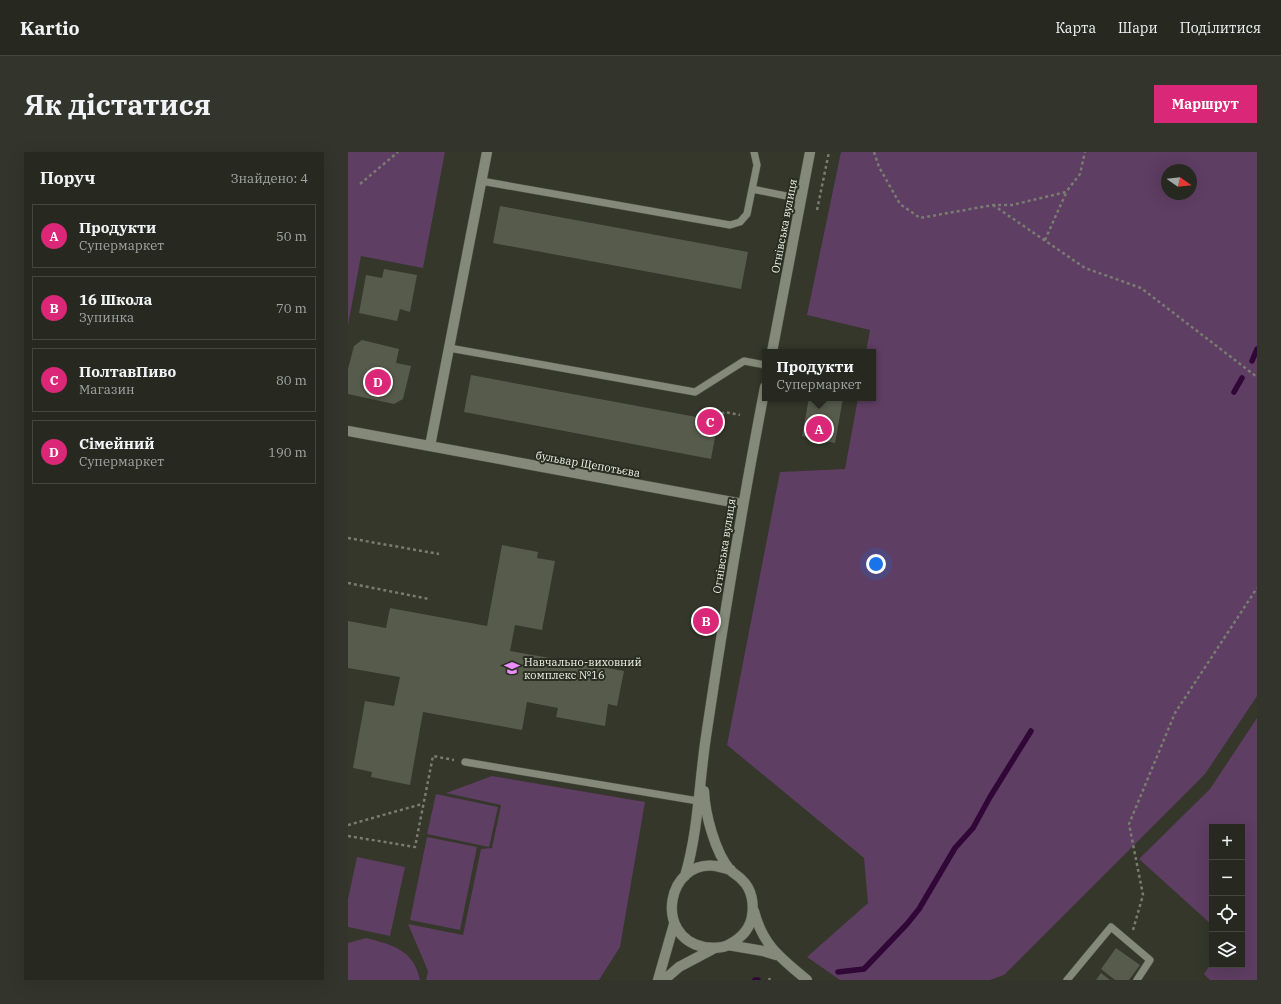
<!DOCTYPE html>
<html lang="uk">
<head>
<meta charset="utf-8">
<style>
  body { margin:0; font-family:"IBM Plex Serif",serif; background:#33352d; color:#f1f3f6 }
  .controls { position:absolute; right:12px; bottom:12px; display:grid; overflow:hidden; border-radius:0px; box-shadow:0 4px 16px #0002 }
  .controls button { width:36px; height:36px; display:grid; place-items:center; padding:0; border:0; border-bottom:1px solid #43453e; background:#272920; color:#f1f3f6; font:20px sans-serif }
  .compass { position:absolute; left:813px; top:12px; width:36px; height:36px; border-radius:50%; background:#272920; box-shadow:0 4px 16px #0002; rotate:104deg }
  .you { position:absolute; left:528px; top:412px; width:14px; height:14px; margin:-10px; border:3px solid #fff; border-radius:50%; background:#1a73e8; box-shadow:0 0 0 6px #1a73e833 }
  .badge { display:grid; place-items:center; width:26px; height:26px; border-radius:50%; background:#db2777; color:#fff; font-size:13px; font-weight:700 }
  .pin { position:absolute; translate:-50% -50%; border:2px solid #fff; box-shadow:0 1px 4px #0006 }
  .popup { position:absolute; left:414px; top:197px; width:114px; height:52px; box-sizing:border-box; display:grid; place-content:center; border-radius:0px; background:#272920; filter:drop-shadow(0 1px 3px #0005); font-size:13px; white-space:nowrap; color:#a4a6a5 }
  .popup b { font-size:15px; color:#f1f3f6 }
  .popup::after { content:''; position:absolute; left:50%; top:100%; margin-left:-8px; border:8px solid transparent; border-top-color:#272920 }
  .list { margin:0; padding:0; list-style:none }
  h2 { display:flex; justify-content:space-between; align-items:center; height:52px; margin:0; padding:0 16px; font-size:17px }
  h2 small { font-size:13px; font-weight:400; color:#a4a6a5 }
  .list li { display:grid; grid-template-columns:26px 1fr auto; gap:12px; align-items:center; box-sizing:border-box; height:64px; margin:0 8px 8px; padding:0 8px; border:1px solid #43453e; border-radius:0px }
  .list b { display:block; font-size:15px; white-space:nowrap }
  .list p { margin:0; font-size:13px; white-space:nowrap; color:#a4a6a5 }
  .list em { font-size:13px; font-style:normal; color:#a4a6a5 }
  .icon { flex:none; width:22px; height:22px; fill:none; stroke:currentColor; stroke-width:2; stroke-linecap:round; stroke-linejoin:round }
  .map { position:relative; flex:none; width:909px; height:828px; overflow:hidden; border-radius:0px }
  header { display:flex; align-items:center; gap:24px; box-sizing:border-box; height:56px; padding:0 20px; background:#272920; border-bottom:1px solid #43453e }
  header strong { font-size:19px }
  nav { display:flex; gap:22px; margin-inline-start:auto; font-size:14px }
  .intro { display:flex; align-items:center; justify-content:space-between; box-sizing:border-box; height:96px; padding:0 24px }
  h1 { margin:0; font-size:28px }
  .button { padding:10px 18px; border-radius:0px; background:#db2777; color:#fff; font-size:14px; font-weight:700 }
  main { display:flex; gap:24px; padding:0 24px }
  aside { flex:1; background:#272920; border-radius:0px; box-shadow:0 4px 16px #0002 }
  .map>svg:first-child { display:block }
  .green { fill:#5e3e63; fill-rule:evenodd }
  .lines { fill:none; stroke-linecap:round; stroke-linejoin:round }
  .stream { stroke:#300736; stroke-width:5.5 }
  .building { fill:#575b4c }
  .service-casing { stroke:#53564a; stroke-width:8 }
  .minor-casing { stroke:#53564a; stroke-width:11 }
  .tertiary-casing { stroke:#53564a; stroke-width:11 }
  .path { stroke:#797c71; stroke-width:2.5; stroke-dasharray:3 3; stroke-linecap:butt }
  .service { stroke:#858979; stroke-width:7 }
  .minor { stroke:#858979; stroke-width:10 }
  .tertiary { stroke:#858979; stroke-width:10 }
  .labels { text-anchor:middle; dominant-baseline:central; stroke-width:4; stroke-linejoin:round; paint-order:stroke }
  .street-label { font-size:11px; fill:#eff2e9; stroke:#2a2d20 }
  .poi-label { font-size:11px; fill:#eff2e9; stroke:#2a2d20; text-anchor:start }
</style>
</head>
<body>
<header>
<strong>Kartio</strong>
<nav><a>Карта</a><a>Шари</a><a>Поділитися</a></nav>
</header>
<div class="intro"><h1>Як дістатися</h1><a class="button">Маршрут</a></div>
<main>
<aside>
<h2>Поруч<small>Знайдено: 4</small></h2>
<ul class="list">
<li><span class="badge">A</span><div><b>Продукти</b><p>Супермаркет</p></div><em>50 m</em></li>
<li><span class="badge">B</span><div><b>16 Школа</b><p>Зупинка</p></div><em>70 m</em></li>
<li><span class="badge">C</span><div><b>ПолтавПиво</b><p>Магазин</p></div><em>80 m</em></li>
<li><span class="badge">D</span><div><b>Сімейний</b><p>Супермаркет</p></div><em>190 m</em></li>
</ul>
</aside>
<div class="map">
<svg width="909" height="828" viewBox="0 0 909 828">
  <rect width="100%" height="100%" fill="#34372a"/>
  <path class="green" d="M0 0H97L75 116 13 104 0 173Z
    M493 0H909V544L857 622 656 823 642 828H492L459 805 520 751 516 706 379 593 432 320 497 317 510 246H525V200H518L522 178 459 163ZM819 18H843V42H819Z
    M909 566V828H862L856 822 864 810V813H894V675H864V773L791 707 862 637Z
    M144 624 297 650 272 795 251 828H78L80 819 60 772 115 783 133 697 144 696 153 653 98 641Z
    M88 642 150 655 141 695 79 682Z
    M79 685 129 695 112 778 62 768Z
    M9 705 57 715 42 784 0 775V747Z
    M18 786C45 793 66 798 72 828H0V791Z"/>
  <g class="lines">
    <path class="stream" d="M904 209 909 197
      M886 240 894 226
      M490 820 516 817 559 772 571 757 607 696 625 676 642 645 683 579
      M407 828H410"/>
  </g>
  <path class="building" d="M152 54 400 100 393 137 145 91Z
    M36 117 69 123 62 160 52 157 49 169 11 161 18 123 34 126Z
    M14 188 51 197 48 211 63 214 55 247 46 252 0 242V217L6 194Z
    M123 223 370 269 363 307 116 260Z
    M461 246H495L487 291 454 284Z
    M154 393 190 400 189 406 207 409 194 478 167 473 162 499 276 519 269 554 260 552 257 574 208 565 210 556 179 550 174 578 75 560 62 633 23 625 24 620 5 616 17 549 46 554 52 525 0 516V469L38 476 42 456 139 474Z
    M768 796 792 813 781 828H767L753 817Z
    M753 821 762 828H748Z"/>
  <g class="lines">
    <g class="service-casing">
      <path id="service" d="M133 29 382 73 392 70 399 62 409 13 406 0
        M404 37 453 47
        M101 196 347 240 396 209 417 213
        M117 610 350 649
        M719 828 763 775 802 808 789 828"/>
    </g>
    <g class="minor-casing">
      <path id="minor" d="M0 279 395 352
        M82 294 139 0
        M310 828 326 772
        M316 828 331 815 365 797"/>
    </g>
    <g class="tertiary-casing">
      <path id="tertiary" d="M424 200 462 0
        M356 639C357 662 367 700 382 718 386 722 391 724 394 728 404 737 406 752 404 764 402 777 393 786 382 792 374 797 364 796 356 795 305 785 319 707 368 714 373 715 378 717 383 718
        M337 724C351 677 351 627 359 578 376 464 395 349 417 235
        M406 759C415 794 433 806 459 828
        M380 793 415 799 428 803"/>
    </g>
    <path class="path" d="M526 0 531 15 552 52 572 66 645 53H664L718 40 732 22 737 0
      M12 32 50 0
      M645 53 737 116 793 136 909 225
      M469 58 481 0
      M697 88 718 41
      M363 268 377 260 392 263
      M0 386 91 402
      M0 431 81 447
      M0 673 74 652
      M0 684 67 695 85 604 106 608
      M785 778 795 743 781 672 827 561 909 436
      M421 828 422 826"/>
    <use href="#service" class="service"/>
    <use href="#minor" class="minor"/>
    <use href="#tertiary" class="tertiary"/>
  </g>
  <defs>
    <g id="school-bare" transform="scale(1.2)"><path d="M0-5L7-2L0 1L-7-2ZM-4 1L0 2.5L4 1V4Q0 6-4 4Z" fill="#eb8dfb" stroke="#2a2d20" stroke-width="2.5" paint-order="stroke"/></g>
  </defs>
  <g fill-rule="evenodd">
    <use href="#school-bare" x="164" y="516"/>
  </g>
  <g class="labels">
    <g class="street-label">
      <text transform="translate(436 74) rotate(-79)">Огнівська вулиця</text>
      <text transform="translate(240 312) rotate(10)">бульвар Щепотьєва</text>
      <text transform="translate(376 394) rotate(-81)">Огнівська вулиця</text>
    </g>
    <g class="poi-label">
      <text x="176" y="510">Навчально-виховний<tspan x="176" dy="13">комплекс №16</tspan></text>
    </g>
  </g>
</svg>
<div class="controls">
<button>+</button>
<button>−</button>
<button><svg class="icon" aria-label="locate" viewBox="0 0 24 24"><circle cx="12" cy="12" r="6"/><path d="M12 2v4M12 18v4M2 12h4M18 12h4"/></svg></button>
<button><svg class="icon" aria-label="layers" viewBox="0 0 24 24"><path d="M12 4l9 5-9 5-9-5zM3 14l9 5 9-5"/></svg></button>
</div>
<svg class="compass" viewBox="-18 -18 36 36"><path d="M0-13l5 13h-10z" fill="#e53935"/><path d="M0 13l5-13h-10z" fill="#a4a6a5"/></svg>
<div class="you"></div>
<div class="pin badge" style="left:471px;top:277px">A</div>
<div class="popup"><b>Продукти</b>Супермаркет</div>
<div class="pin badge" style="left:358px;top:469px">B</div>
<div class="pin badge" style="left:362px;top:270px">C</div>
<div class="pin badge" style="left:30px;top:230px">D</div>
</div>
</main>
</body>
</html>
